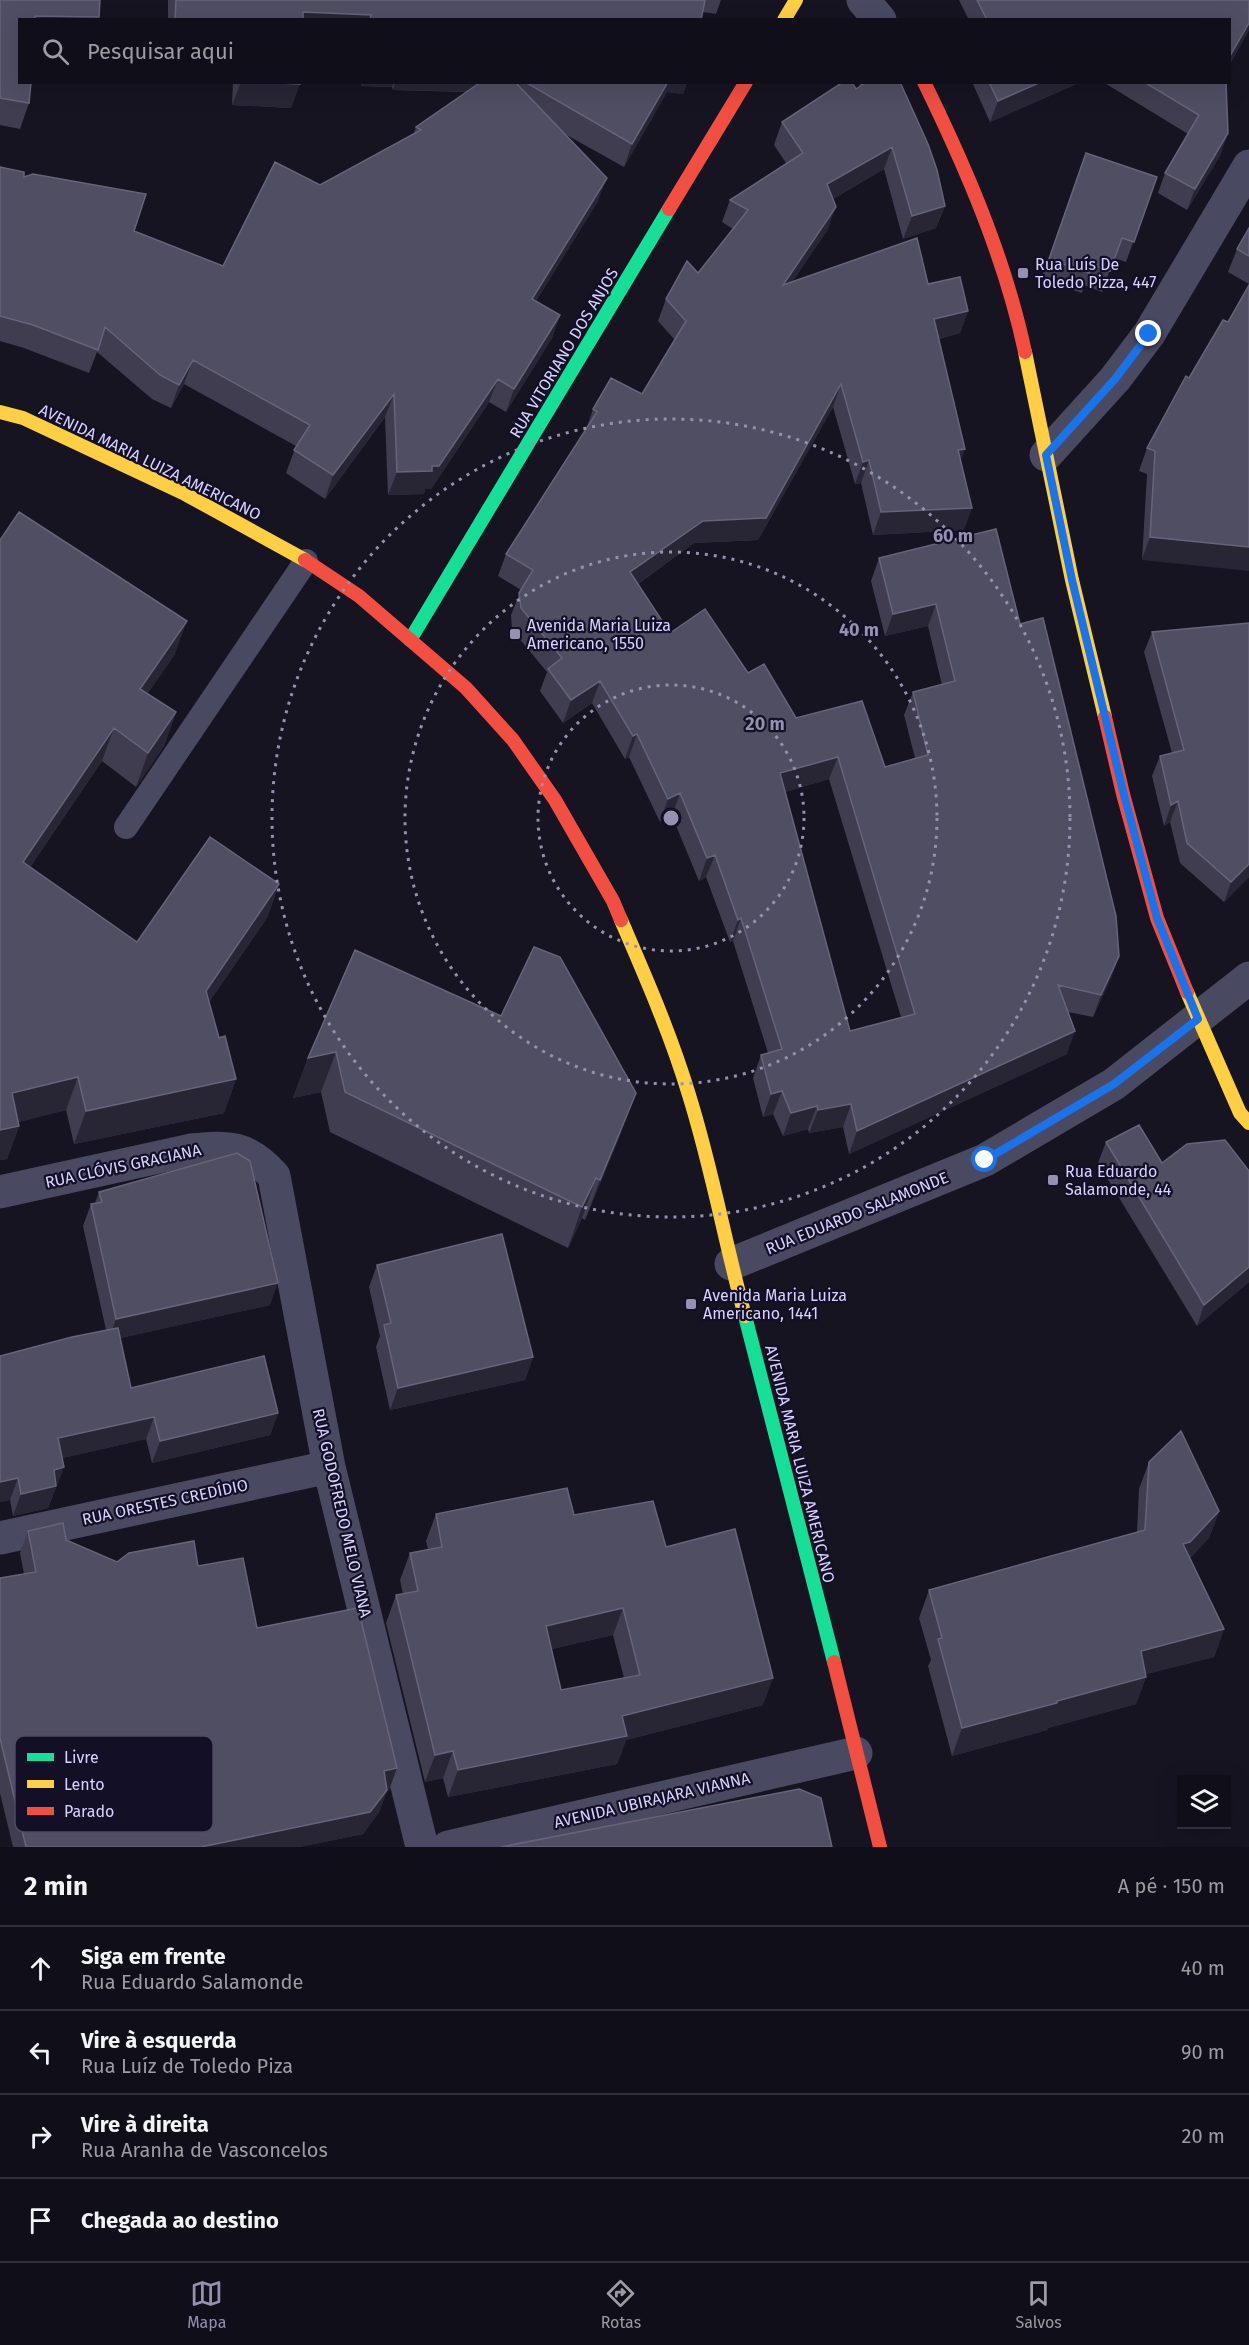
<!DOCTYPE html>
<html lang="pt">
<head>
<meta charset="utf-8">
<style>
  body { margin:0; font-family:"Fira Sans",sans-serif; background:#1e1d26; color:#f1f3f6 }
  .controls { position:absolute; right:18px; bottom:18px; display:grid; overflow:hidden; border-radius:0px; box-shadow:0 6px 24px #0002 }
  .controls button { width:54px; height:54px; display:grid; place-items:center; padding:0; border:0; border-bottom:2px solid #302f38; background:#100f19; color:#f1f3f6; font:30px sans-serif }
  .stop { position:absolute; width:18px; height:18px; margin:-14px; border:4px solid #1a73e8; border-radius:50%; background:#fff }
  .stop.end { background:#1a73e8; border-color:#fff; box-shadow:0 2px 6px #0008 }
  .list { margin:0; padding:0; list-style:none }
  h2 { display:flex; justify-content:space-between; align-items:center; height:78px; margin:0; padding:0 24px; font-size:26px }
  h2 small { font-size:20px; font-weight:400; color:#9c9ca2 }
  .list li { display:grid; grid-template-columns:39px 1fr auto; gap:18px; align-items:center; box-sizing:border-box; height:84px; padding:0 24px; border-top:2px solid #302f38 }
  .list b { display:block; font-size:22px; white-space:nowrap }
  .list p { margin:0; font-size:20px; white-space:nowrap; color:#9c9ca2 }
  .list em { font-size:20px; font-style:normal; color:#9c9ca2 }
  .icon { flex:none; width:33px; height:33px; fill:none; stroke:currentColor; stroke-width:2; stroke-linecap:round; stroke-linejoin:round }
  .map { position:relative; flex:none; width:1249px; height:1847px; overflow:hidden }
  .search { position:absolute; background:#100f19; box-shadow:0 6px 24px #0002; left:18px; right:18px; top:18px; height:66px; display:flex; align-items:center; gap:15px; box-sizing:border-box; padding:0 21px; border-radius:0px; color:#9c9ca2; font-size:22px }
  .sheet { height:414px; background:#100f19 }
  nav { display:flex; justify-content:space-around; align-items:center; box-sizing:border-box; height:84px; border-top:2px solid #302f38; background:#100f19; font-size:16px; color:#9c9ca2 }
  nav a { display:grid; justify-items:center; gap:3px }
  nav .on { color:#9591b1 }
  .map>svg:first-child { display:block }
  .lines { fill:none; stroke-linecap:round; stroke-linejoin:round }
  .lane { stroke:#4a4962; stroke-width:24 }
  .street { stroke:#4a4962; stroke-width:33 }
  .fast { stroke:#16e098; stroke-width:14 }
  .slow { stroke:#ffcf43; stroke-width:14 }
  .jam { stroke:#f24e42; stroke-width:14 }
  .wall { fill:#403d50; fill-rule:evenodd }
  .shaded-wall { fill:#282635 }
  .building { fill:#504e63; stroke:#66637b; stroke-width:1.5; fill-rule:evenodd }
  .route { stroke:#1a73e8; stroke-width:8 }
  .ring { fill:none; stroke:#9591b1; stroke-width:3; stroke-dasharray:3 6 }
  .poi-dot { fill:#9591b1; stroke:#130f26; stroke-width:2 }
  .labels { text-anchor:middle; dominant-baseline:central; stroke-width:4.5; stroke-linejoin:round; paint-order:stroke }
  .poi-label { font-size:16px; fill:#d9d4ff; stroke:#130f26; text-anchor:start }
  .street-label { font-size:16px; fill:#d9d4ff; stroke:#130f26 }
  .key { fill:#130f26; stroke:#4e4a67; stroke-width:1.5 }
  .key-label { font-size:16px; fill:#d9d4ff }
  .centre { fill:#9591b1; stroke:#130f26; stroke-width:3 }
  .ring-label { font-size:18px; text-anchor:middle; font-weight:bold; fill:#9591b1; stroke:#130f26; stroke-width:4.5; stroke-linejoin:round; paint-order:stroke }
</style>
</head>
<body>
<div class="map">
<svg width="1249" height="1847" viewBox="0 0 1249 1847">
  <rect width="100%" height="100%" fill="#161421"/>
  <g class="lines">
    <path class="lane" d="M126 827 306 561"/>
    <path class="street" d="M863 0 880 20
      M1046 455 1115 379 1149 334 1249 166
      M0 1192 191 1150C229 1146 247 1146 274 1176L329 1467 422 1847
      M731 1264 985 1160 1114 1084 1249 978
      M0 1538 329 1467
      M448 1847 856 1753"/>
    <path class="fast" d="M410 640 669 209
      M745 1316 834 1662"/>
    <path class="slow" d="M784 20 796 0
      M1025 352 1072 580 1105 717
      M0 412 23 418 185 494 305 560
      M621 920C646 978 671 1035 689 1095 712 1168 725 1243 745 1316
      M1187 992 1240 1113 1249 1123"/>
    <path class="jam" d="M924 82C966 168 1005 258 1025 352
      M669 209 746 82
      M305 560 359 596 466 688 513 740 555 800 613 901 621 920
      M1105 717 1123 794 1157 918 1187 992
      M834 1662 880 1847"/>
  </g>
  <path class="wall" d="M0 0 20 20 29 103 20 129 0 125Z
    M168 0H721L716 14 703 12 701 20H168Z
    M959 0H1249V30L1230 64V20H969Z
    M233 82H300L291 108 232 105Z
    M361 82H687L683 94 667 92 624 167 563 133 598 201 536 301 560 315 552 338 506 412 489 402 431 489H425L424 494 388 495 385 417 325 499 286 473 296 446 184 384 171 408 152 399 97 352 89 373 24 348 0 341V167L24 177 134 231 223 266 320 185 413 135 416 127 467 92 393 90 392 87 361 86Z
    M859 82H900L945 206 936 228 903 239 884 169 833 199 828 229 792 282 928 284 968 311 960 333 939 339 960 461 964 530 873 535 861 483 855 484 833 407 758 540 694 543 638 584 670 633 748 673 796 718 885 767 915 758 904 715 913 692 942 685 928 626 885 636 871 581 879 558 1020 624 1119 956 1111 978 1093 1017 1068 1012 1067 1054 849 1154 843 1127 809 1133 808 1129 783 1136 773 1114 763 1117 753 1078 761 1055 768 1053 733 941 730 942 706 877 699 881 672 816 660 822 629 757 625 759 592 703 563 723 540 691 547 672 512 630 511 615 521 590 498 576 506 554 587 427 593 409 642 394 675 340 658 321 666 299 698 273 733 229 722 222 730 200 786 163 774 145 782 122 856 89 860 86ZM829 779 901 1017 850 1031 785 792Z
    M972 82H1081L990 122Z
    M1103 82H1226L1221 154 1187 210 1158 193 1165 173 1188 134Z
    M1086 153 1157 177 1126 262 1114 258 1102 292 1084 285 1082 293 1041 279Z
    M1249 228V284L1228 272 1237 249Z
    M1249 285 1142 560 1147 474 1139 471 1147 448 1189 378 1228 322Z
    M0 540 175 654 147 694 176 712 164 746 136 787 102 761 30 867 137 942 279 884 267 918 209 1002 219 1038 236 1079 224 1113 74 1144 66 1110 18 1122 19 1126 7 1159 0 1160Z
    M1249 623V877L1224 902 1180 863 1170 822 1164 826 1152 776 1160 756 1172 753 1144 652 1152 632Z
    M355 950 621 1133 585 1220 582 1218 568 1248 330 1132 321 1092 293 1098 308 1058Z
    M1106 1142 1162 1163 1249 1282 1197 1326 1098 1163Z
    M99 1192 270 1305 120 1338 131 1388 278 1413 270 1435 152 1463 146 1439 62 1458 64 1467 48 1508 13 1516 10 1500 0 1502 106 1330 83 1226 91 1204 95 1203Z
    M377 1265 533 1357 525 1380 390 1410 376 1347 380 1336 369 1287Z
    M1149 1462 1219 1511 1209 1538 1190 1558 1224 1629 1214 1657 1146 1674V1677L1136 1704 1048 1728 1047 1730 952 1756 928 1666 931 1660 919 1618 929 1590 1137 1532 1139 1489Z
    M436 1514 574 1515 666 1547 763 1705 626 1740 617 1764 448 1797 443 1778 425 1782 386 1623 396 1595 403 1594 400 1580 410 1553 428 1549 426 1541ZM613 1635 624 1678 561 1690 551 1649Z
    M28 1531 66 1540 117 1562 198 1566 257 1628 397 1768 389 1790 387 1791 379 1812 363 1834 299 1847H13L0 1793V1578L24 1574 20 1553Z"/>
  <path class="shaded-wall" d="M303 12 371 15 369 20H301Z
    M35 16 99 17 98 20H34Z
    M1249 23V30L1230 64V56Z
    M241 82H258L300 84 291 108 232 105Z
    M362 82H394L392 87 361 86Z
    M395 82H496L493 92 393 90Z
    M668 82H687L683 94 667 92 624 167 632 144Z
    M1041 82H1081L990 122 998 101Z
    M1228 133 1221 154 1187 210 1195 189Z
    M892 147 884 169 819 207 827 184Z
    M607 178 598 201 523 322 532 299Z
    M945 206 936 228 903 239 912 216Z
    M836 207 828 229 775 308 783 285Z
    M968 311 960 333 926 342 934 319Z
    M560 315 552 338 506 412 514 389Z
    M193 360 184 384 171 408 179 385Z
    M498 379 489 402 431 489H425L424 494 388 495 397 472 432 466Z
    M841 384 833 407 758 540 694 543 622 595 630 572Z
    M394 394 385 417 325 499 333 475Z
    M965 449 957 471 958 450Z
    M869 460 861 483 855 484 863 462Z
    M972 508 964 530 873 535 881 512Z
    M1150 537 1249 547V571L1142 560Z
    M936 604 928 626 885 636 893 614Z
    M187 621 175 654 128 723 140 689Z
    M600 681 592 703 563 723 571 700Z
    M176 712 164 746 136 787 148 753Z
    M114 728 102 761 11 896 23 862Z
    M637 734 629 757 625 759 633 736Z
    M838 757 829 779 772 796 780 773Z
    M680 793 672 816 660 822 668 799Z
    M1178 801 1170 822 1164 826 1171 805Z
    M715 855 706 877 699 881 707 858Z
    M1249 864V877L1224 902 1231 882Z
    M279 884 267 918 194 1024 206 991Z
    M741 918 733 941 730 942 738 920Z
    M1119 956 1111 978 1093 1017 1101 995Z
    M1075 1031 1067 1054 849 1154 857 1131Z
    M336 1052 321 1092 293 1098 308 1058Z
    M78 1077 66 1110 0 1127 12 1093Z
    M236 1079 224 1113 74 1144 86 1111Z
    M782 1091 773 1114 763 1117 771 1094Z
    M636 1093 621 1133 585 1220 600 1180Z
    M851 1104 843 1127 809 1133 818 1110Z
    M817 1106 808 1129 783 1136 791 1113Z
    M19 1126 7 1159 0 1160V1130Z
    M596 1178 582 1218 568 1248 582 1207Z
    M1249 1267V1282L1197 1326 1204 1305Z
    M278 1283 270 1305 108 1341 116 1319Z
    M533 1357 525 1380 390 1410 398 1388Z
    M278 1413 270 1435 152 1463 160 1441Z
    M154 1417 146 1439 50 1461 58 1438Z
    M64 1467 48 1508 13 1516 21 1494 54 1470Z
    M18 1478 10 1500 0 1502V1482Z
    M1219 1511 1209 1538 1180 1569 1183 1544Z
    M623 1608 613 1635 536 1653 546 1626Z
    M1224 1629 1214 1657 1131 1678 1141 1651Z
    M1146 1677 1136 1704 1048 1728 1047 1730 952 1756 962 1728Z
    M773 1678 763 1705 626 1740 617 1764 448 1797 458 1770 622 1716Z
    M453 1751 443 1778 425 1782 435 1755Z
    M397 1768 389 1790 387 1791 379 1812 363 1834 299 1847H201L384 1771Z"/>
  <path class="building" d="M0 0H100L99 17 35 16V20H20V82H31L29 103 0 98Z
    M176 0H705L701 20H370L371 15 303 12V20H175Z
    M977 0H1249V23L1230 56V20H983L986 18Z
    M258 82H300V84Z
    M481 82H515L607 178 532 299 560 315 514 389 498 379 439 466H432V471L397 472 394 394 333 475 294 450 310 425 193 360 179 385 160 375 105 327 98 350 33 325 0 316V167L24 172V177L33 174 146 194 134 231 223 266 275 162 320 185 421 130 416 127Z
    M525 82H668L632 144Z
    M843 82H852L856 89 866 82H900L928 144 937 170 945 206 912 216 892 147 827 184 836 207 783 285 917 238 928 284 960 277 968 311 934 319 965 449 958 450 972 508 881 512 869 460 863 462 841 384 766 518 703 521 630 572 670 633 705 609 748 673 764 664 796 718 862 701 885 767 928 755 913 692 955 681 936 604 893 614 879 558 996 529 1020 624 1043 618 1116 916 1119 956 1101 995 1058 985 1075 1031 857 1131 851 1104 818 1110 817 1106 791 1113 782 1091 771 1094 761 1055 782 1049 741 918 738 920 715 855 707 858 680 793 668 799 637 734 633 736 600 681 571 700 548 669 562 658 521 608 519 593 533 570 506 554 597 412 593 409 611 378 642 394 686 321 666 299 687 261 698 273 748 210 730 200 803 153 782 122ZM838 757 915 1014 850 1031 780 773Z
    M989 82H1041L998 101Z
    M1144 82H1226L1228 133 1195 189 1165 173 1199 115Z
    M1086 153 1157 177 1134 242 1122 238 1110 271 1092 265 1089 273 1049 259Z
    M1249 228V256L1237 249Z
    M1249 285V547L1150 537 1155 451 1147 448 1186 376 1189 378 1223 320 1228 322Z
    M19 512 187 621 140 689 176 712 148 753 114 728 23 862 137 942 210 837 279 884 206 991 219 1038 225 1036 236 1079 86 1111 78 1077 12 1093 19 1126 0 1130V540Z
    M1249 623V864L1231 882 1187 843 1178 801 1171 805 1160 756 1184 750 1152 632Z
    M534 947 560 957 636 1093 600 1180 596 1178 582 1207 345 1092 336 1052 308 1058 355 950 501 1016Z
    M1139 1125 1162 1163 1187 1144 1225 1140 1249 1171V1267L1204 1305 1106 1142Z
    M237 1153 250 1161 278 1283 116 1319 91 1204 102 1202 99 1192Z
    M502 1234 533 1357 398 1388 384 1325 391 1323 377 1265Z
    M118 1328 131 1388 264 1356 278 1413 160 1441 154 1417 58 1438 64 1467 54 1470 56 1486 21 1494 18 1478 0 1482V1356L72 1337Z
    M1181 1431 1219 1511 1190 1542 1183 1544 1224 1629 1141 1651 1146 1677 1057 1701V1703L962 1728 938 1639 942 1638 929 1590 1145 1530 1149 1462Z
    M567 1488 574 1515 653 1501 666 1547 735 1529 773 1678 622 1716 627 1736 458 1770 453 1751 435 1755 396 1595 418 1591 410 1553 442 1547 436 1514ZM623 1608 640 1675 561 1690 546 1626Z
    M63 1523 66 1540 117 1562 129 1553 194 1541 198 1566 243 1558 257 1628 358 1608 397 1768 384 1771 387 1790 370 1812 201 1847H26L0 1738V1578L36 1572 28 1531Z
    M799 1789 821 1798 832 1847H501Z"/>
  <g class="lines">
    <path class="route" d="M985 1160 1114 1084 1198 1019 1157 918 1124 795 1072 580 1046 455 1115 379 1149 334"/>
  </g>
  <g class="ring">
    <circle cx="671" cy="818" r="133"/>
    <circle cx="671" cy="818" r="266"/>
    <circle cx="671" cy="818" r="399"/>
  </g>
  <g class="poi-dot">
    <rect x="1017" y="267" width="12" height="12" rx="3"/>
    <rect x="509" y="628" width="12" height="12" rx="3"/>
    <rect x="1047" y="1174" width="12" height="12" rx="3"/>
    <rect x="685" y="1298" width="12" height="12" rx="3"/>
  </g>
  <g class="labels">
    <g class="poi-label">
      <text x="1035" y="264">Rua Luís De<tspan x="1035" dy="18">Toledo Pizza, 447</tspan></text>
      <text x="527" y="625">Avenida Maria Luiza<tspan x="527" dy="18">Americano, 1550</tspan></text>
      <text x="1065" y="1171">Rua Eduardo<tspan x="1065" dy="18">Salamonde, 44</tspan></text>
      <text x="703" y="1295">Avenida Maria Luiza<tspan x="703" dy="18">Americano, 1441</tspan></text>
    </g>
    <g class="street-label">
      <text transform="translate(564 353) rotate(-59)">RUA VITORIANO DOS ANJOS</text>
      <text transform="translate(150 462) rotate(26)">AVENIDA MARIA LUIZA AMERICANO</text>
      <text transform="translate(123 1166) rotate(-12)">RUA CLÓVIS GRACIANA</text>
      <text transform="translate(857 1213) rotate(-22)">RUA EDUARDO SALAMONDE</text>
      <text transform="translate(800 1464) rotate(76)">AVENIDA MARIA LUIZA AMERICANO</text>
      <text transform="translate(165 1502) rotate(-12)">RUA ORESTES CREDÍDIO</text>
      <text transform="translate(342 1513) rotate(77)">RUA GODOFREDO MELO VIANA</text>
      <text transform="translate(652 1800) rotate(-13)">AVENIDA UBIRAJARA VIANNA</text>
    </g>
  </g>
  <rect x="15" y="1736" width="198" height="96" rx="9" class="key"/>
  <rect x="27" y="1753" width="27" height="8" fill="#16e098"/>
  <rect x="27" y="1780" width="27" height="8" fill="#ffcf43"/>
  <rect x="27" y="1807" width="27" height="8" fill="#f24e42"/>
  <g class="key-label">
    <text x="64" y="1763">Livre</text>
    <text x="64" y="1790">Lento</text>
    <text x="64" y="1817">Parado</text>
  </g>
  <circle cx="671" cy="818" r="9" class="centre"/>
  <g class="ring-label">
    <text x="953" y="542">60 m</text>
    <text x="859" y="636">40 m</text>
    <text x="765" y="730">20 m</text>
  </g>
</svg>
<div class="controls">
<button><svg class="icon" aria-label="layers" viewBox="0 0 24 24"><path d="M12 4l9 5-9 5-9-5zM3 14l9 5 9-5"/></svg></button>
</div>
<div class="stop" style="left:985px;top:1160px"></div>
<div class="stop end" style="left:1149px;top:334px"></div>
<div class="search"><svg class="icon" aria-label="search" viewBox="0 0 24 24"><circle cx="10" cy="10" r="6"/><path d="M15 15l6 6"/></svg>Pesquisar aqui</div>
</div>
<section class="sheet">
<h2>2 min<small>A pé · 150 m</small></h2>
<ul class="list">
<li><svg class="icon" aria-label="ahead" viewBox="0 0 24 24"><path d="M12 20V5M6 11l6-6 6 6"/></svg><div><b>Siga em frente</b><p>Rua Eduardo Salamonde</p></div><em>40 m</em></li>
<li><svg class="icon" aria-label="left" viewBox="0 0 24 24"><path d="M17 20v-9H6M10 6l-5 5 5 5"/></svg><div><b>Vire à esquerda</b><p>Rua Luíz de Toledo Piza</p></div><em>90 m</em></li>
<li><svg class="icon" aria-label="right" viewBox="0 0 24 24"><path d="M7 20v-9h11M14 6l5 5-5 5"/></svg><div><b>Vire à direita</b><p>Rua Aranha de Vasconcelos</p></div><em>20 m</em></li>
<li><svg class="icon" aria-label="arrive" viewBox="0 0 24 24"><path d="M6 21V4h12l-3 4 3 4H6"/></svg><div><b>Chegada ao destino</b></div></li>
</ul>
</section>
<nav>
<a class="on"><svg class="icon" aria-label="map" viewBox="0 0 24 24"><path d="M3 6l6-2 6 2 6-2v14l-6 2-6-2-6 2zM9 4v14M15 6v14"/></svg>Mapa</a>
<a><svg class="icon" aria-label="directions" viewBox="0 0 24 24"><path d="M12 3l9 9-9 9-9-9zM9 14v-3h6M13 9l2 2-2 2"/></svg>Rotas</a>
<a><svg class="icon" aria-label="saved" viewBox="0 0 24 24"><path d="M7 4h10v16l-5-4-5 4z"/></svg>Salvos</a>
</nav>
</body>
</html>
